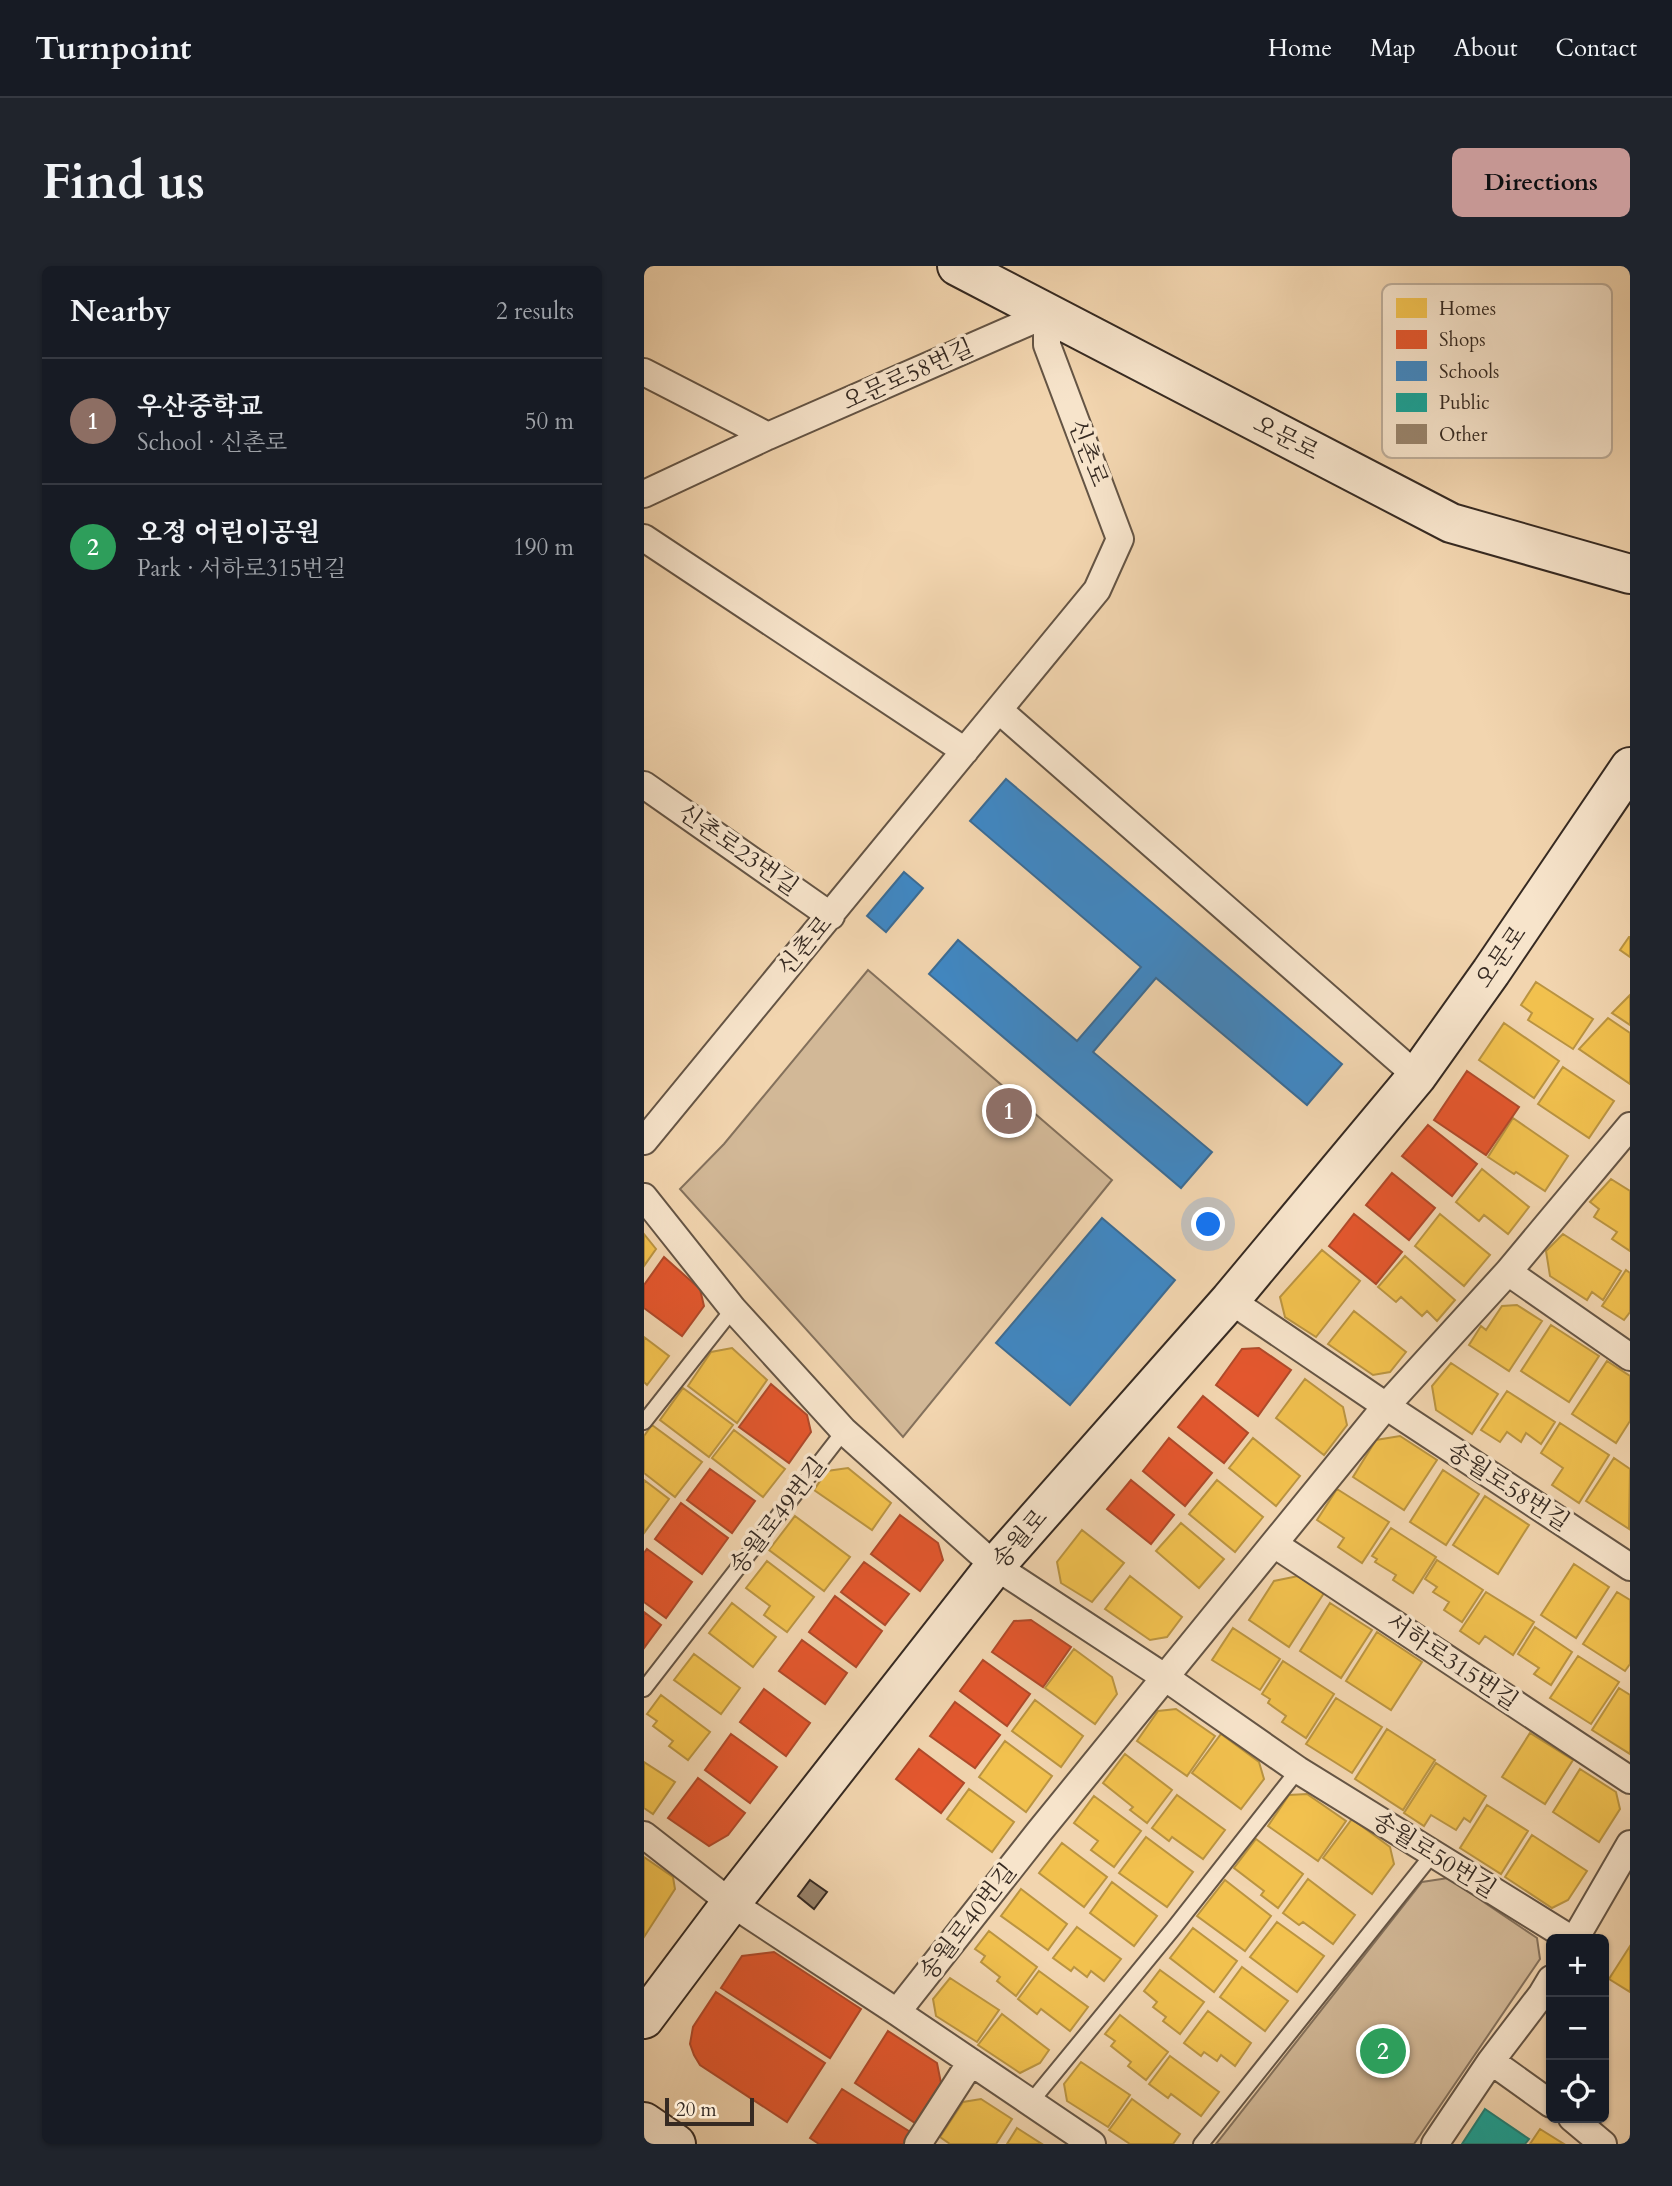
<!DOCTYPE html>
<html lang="en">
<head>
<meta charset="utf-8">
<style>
  body { margin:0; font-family:Cardo,"Noto Serif KR",serif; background:#20242c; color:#f1f3f6 }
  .controls { position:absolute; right:21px; bottom:21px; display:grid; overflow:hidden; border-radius:10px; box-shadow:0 2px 5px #0004 }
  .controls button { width:63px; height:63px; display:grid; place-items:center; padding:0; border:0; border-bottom:2px solid #363941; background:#171b24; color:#f1f3f6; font:35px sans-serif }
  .scale { position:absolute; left:21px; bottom:18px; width:89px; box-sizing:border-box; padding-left:7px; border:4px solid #362a22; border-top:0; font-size:19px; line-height:24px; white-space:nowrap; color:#362a22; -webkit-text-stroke:5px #f7e4cb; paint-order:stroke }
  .you { position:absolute; left:565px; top:959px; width:24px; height:24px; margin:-18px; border:5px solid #fff; border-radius:50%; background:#1a73e8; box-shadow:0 0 0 10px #1a73e833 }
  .badge { display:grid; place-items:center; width:46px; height:46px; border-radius:50%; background:#c59692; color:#fff; font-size:23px; font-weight:700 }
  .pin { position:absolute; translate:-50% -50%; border:4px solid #fff; box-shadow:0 2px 7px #0006 }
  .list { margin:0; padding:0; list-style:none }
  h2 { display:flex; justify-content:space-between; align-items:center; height:91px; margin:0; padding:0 28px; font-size:30px }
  h2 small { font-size:23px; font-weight:400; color:#9ea1a6 }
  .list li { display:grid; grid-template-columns:46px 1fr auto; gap:21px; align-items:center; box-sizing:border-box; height:126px; padding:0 28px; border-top:2px solid #363941 }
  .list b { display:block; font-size:26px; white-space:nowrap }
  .list p { margin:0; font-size:23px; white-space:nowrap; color:#9ea1a6 }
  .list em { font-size:23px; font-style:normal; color:#9ea1a6 }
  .icon { flex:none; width:38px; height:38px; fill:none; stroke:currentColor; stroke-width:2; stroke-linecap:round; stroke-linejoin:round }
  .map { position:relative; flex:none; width:986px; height:1878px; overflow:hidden; border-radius:10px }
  header { display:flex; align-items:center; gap:42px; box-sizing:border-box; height:98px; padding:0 35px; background:#171b24; border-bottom:2px solid #363941 }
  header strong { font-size:33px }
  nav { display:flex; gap:38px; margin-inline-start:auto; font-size:24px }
  .intro { display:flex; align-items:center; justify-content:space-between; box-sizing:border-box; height:168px; padding:0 42px }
  h1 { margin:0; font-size:49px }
  .button { padding:18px 32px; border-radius:10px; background:#c59692; color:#111; font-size:24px; font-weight:700 }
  main { display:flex; gap:42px; padding:0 42px }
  aside { flex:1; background:#171b24; border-radius:10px; box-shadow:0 2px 5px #0004 }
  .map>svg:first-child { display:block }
  .green { fill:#d2b897; stroke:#84715c; stroke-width:2 }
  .homes { fill:#f2c14e; stroke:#ba9441; stroke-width:2 }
  .shops { fill:#e4572e; stroke:#b04a2a; stroke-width:2 }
  .schools { fill:#3f88c5; stroke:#3c6c94; stroke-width:2 }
  .public { fill:#17a398; stroke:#207f75; stroke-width:2 }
  .building { fill:#98836b; stroke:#362a22; stroke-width:2 }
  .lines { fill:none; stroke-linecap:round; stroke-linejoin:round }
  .lane-casing { stroke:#655545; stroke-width:18 }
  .street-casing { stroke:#655545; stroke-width:30 }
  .secondary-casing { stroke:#362a22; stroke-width:42 }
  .lane { stroke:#f7e4cb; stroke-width:14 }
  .street { stroke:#f7e4cb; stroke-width:26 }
  .secondary { stroke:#f7e4cb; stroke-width:38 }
  .labels { text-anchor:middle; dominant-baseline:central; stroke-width:7; stroke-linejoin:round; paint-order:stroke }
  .street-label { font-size:24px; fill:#362a22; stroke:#f7e4cb }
  .key { fill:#f7e4cb; stroke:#bdac98; stroke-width:2 }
  .key-label { font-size:19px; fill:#362a22 }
</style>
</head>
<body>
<header>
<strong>Turnpoint</strong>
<nav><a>Home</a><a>Map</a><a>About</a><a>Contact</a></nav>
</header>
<div class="intro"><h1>Find us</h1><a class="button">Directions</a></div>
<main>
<aside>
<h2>Nearby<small>2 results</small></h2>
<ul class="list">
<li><span class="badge" style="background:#8d6e63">1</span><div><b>우산중학교</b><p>School · 신촌로</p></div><em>50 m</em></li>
<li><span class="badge" style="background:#2e9e5b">2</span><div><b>오정 어린이공원</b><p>Park · 서하로315번길</p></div><em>190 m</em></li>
</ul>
</aside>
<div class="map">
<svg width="986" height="1878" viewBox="0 0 986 1878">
  <rect width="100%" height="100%" fill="#f2d5af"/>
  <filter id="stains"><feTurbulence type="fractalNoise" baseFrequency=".00286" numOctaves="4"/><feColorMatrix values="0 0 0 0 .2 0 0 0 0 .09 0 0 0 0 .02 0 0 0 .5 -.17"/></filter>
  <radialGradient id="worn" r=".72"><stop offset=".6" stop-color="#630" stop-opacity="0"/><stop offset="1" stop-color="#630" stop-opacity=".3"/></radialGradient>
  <path class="green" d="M224 704 468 914 259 1171 36 923 80 878Z
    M804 1612 893 1672 896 1693 770 1878H572L778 1616Z"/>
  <path class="homes" d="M985 671H986V691L976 684Z
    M892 716 949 753 929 783 884 754 888 747 877 739Z
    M986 729V759L968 747Z
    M964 752 986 767V818L935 783Z
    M860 757 915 795 890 832 835 794Z
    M919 801 970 835 945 872 894 838Z
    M869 852 924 890 901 925 872 906 870 908 844 891Z
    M838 903 885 941 864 968 840 949 835 955 812 936Z
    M967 913 986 925V985L968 973 973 966 950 951 955 943 946 936Z
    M796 948 846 989 820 1020 771 980Z
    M0 968 12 983 0 1000Z
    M919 968 977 1005 959 1034 948 1026 943 1034 906 1010 902 985Z
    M678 984 716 1015 672 1071 641 1051 636 1031Z
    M761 990 811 1034 793 1055 783 1045 778 1050 757 1031 752 1036 734 1021Z
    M982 1004 986 1007V1046L980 1054 958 1040Z
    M873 1039 898 1055 865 1105 825 1079 837 1060 842 1064 858 1040Z
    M710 1045 762 1086 746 1106 729 1109 684 1078Z
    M907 1059 955 1090 925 1136 877 1105Z
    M0 1071 25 1090 3 1119 0 1116Z
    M88 1082 123 1114 93 1157 44 1120 67 1086Z
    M963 1095 986 1110V1155L972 1177 928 1148Z
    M807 1097 854 1128 828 1168 792 1144 788 1120Z
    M661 1113 699 1141 703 1159 680 1189 632 1152Z
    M39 1122 89 1159 65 1191 16 1154Z
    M863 1125 911 1156 897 1178 882 1167 877 1176 863 1166 856 1176 837 1164Z
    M916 1157 965 1189 935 1237 908 1219 919 1202 897 1187Z
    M8 1159 58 1196 31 1231 0 1207V1170Z
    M90 1164 141 1203 119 1231 68 1192Z
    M756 1170 793 1194 760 1244 709 1211 732 1174Z
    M609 1172 656 1210 632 1240 585 1202Z
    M970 1192 986 1203 985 1263 942 1235Z
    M204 1202 247 1237 228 1264 170 1224 183 1205Z
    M799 1204 835 1228 802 1279 766 1256Z
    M0 1214 25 1233 0 1267Z
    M573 1214 619 1251 591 1286 545 1248Z
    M693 1223 745 1256 718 1297 694 1281 700 1272 673 1254Z
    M841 1230 885 1259 854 1308 809 1279Z
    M151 1250 206 1291 180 1325 125 1284Z
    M537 1257 580 1293 555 1322 512 1285Z
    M747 1262 792 1291 769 1327 749 1314 752 1309 731 1296 733 1293 728 1290Z
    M438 1264 480 1297 448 1336 417 1317 413 1296Z
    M793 1294 839 1324 818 1356 800 1344 805 1336 789 1326 793 1321 781 1313Z
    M123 1295 170 1331 143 1366 120 1349 126 1340 102 1322Z
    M930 1298 965 1321 932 1372 897 1349Z
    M486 1310 538 1351 523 1371 506 1374 461 1343Z
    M654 1310 680 1327 645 1381 605 1354 630 1315Z
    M842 1326 890 1356 869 1389 841 1370 835 1378 816 1365Z
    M973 1326 986 1334V1398L981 1405 939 1378Z
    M88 1337 132 1371 109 1401 65 1367Z
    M686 1337 728 1364 697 1412 656 1385Z
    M891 1361 928 1386 907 1419 890 1408 895 1402 874 1388Z
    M589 1362 636 1393 616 1424 568 1394Z
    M733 1366 778 1396 747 1444 702 1415Z
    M430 1383 468 1411 473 1428 451 1458 401 1422Z
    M50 1388 96 1422 77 1448 30 1414Z
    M934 1390 975 1416 947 1458 906 1432Z
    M639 1395 690 1428 662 1472 638 1456 642 1450 624 1437 626 1433 618 1428Z
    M975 1422 986 1429V1488L948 1464Z
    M17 1429 66 1466 44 1494 25 1480 29 1475 9 1460 13 1455 3 1448Z
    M692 1432 738 1461 708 1507 662 1478Z
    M391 1434 439 1470 417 1501 368 1465Z
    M532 1443 571 1470 543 1510 493 1475 514 1445Z
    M743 1463 791 1494 759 1544 711 1513Z
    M886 1467 929 1494 901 1538 858 1511Z
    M577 1468 615 1496 620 1513 597 1543 548 1507Z
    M361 1475 408 1510 382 1546 335 1511Z
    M481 1488 528 1524 503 1557 486 1544 489 1541 459 1517Z
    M0 1496 31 1516 9 1548 0 1542Z
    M792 1497 842 1530 826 1556 820 1552 812 1564 787 1549 780 1560 760 1547Z
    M936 1503 972 1526 976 1543 955 1576 909 1546Z
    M325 1523 370 1556 348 1586 303 1553Z
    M663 1528 702 1555 674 1595 624 1560 645 1529Z
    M533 1529 581 1564 559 1593 528 1571 525 1575 508 1562Z
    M450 1530 497 1565 470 1601 447 1584 454 1575 430 1557Z
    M843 1539 884 1565 857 1608 816 1582Z
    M708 1553 746 1581 750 1598 728 1628 679 1592Z
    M888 1569 943 1605 924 1634 908 1642 861 1611Z
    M502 1571 549 1606 523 1641 475 1607Z
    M612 1573 659 1608 634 1642 617 1629 620 1625 590 1602Z
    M418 1577 463 1611 440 1641 395 1607Z
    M0 1591 29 1611 31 1623 0 1671Z
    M664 1613 711 1649 689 1678 659 1656 655 1659 639 1647Z
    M581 1614 627 1650 601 1685 553 1650Z
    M468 1616 513 1650 490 1680 446 1647Z
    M377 1623 423 1658 404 1684 357 1650Z
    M633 1656 680 1690 653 1726 606 1691Z
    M433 1661 477 1693 460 1715 447 1705 443 1711 430 1701 427 1705 409 1692Z
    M549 1662 593 1695 570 1726 526 1692Z
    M345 1665 393 1701 372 1730 353 1715 356 1711 337 1696 341 1690 331 1683Z
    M986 1680V1726L965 1713Z
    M598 1701 644 1735 621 1765 576 1731Z
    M516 1704 560 1736 536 1768 519 1755 522 1751 509 1741 513 1736 500 1725Z
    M395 1705 444 1741 426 1765 397 1743 393 1748 374 1733Z
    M306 1712 355 1744 333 1776 292 1750 289 1733Z
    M564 1745 607 1777 591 1800 577 1789 573 1795 560 1786 557 1790 540 1777Z
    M358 1748 405 1784 396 1797 376 1807 334 1779Z
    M476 1749 524 1786 502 1814 484 1800 487 1796 467 1780 471 1775 461 1768Z
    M526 1790 575 1826 557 1850 527 1828 524 1832 505 1818Z
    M437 1796 486 1829 464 1861 423 1835 420 1818Z
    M337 1833 368 1853 352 1878H306L296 1871 319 1836Z
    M488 1833 536 1868 529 1878H486L465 1864Z
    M373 1862 398 1878H363Z
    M896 1863 920 1878H886Z"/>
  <path class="shops" d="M823 805 875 841 842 889 790 854Z
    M784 859 833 898 808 930 758 890Z
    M748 907 791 942 765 974 722 939Z
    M710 948 758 986 732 1018 685 980Z
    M20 991 56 1023 60 1040 38 1070 0 1042V1019Z
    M615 1082 647 1104 614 1150 572 1119 598 1083Z
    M127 1118 163 1149 167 1166 145 1197 95 1161Z
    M559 1130 604 1167 580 1197 534 1161Z
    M525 1172 568 1207 541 1240 499 1205Z
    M66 1203 111 1235 88 1267 43 1234Z
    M487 1214 530 1249 507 1278 463 1243Z
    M37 1237 84 1272 58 1308 11 1273Z
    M256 1249 294 1277 299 1294 276 1325 227 1288Z
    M3 1283 48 1316 22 1352 0 1336V1287Z
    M220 1296 265 1328 241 1359 197 1326Z
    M191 1330 238 1365 212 1401 165 1366Z
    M0 1346 17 1359 0 1382Z
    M387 1354 427 1381 399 1421 348 1386 370 1355Z
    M158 1374 203 1407 181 1438 135 1405Z
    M339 1394 386 1428 363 1460 316 1425Z
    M120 1423 166 1457 142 1490 96 1456Z
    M311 1436 356 1469 331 1502 286 1470Z
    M87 1468 133 1501 106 1537 61 1504Z
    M275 1483 320 1517 297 1547 252 1513Z
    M54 1512 101 1547 84 1569 65 1580 24 1552Z
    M130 1686 217 1743 186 1792 77 1722 98 1690Z
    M72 1726 181 1797 143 1856 56 1799 50 1789 46 1778 49 1761Z
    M244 1765 293 1797 297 1817 271 1857 211 1817Z
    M198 1823 268 1867 261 1878H175L166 1872Z"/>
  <path class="schools" d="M362 513 698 798 663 839 512 712 449 786 568 886 537 922 285 708 314 674 433 775 497 701 326 555Z
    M260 606 279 622 242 666 223 650Z
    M458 952 531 1014 426 1139 352 1077Z"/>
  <path class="public" d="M841 1843 885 1873 881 1878H818Z"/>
  <path class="building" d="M166 1614 183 1626 170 1643 154 1630Z"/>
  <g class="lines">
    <g class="lane-casing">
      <path id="lane" d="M0 1156 89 1043
        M0 1423 200 1165
        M386 1837 529 1663 654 1504
        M557 1878 788 1589"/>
    </g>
    <g class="street-casing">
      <path id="street" d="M0 106 124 170
        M0 228 124 170 403 48V79L476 273 453 324 0 875
        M0 272 321 485
        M356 445 773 810
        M0 519 187 650
        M0 931 89 1043 200 1165 351 1300 522 1412 654 1504 927 1673
        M864 1006 986 1091
        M586 1034 742 1140 986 1301
        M630 1278 986 1514
        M0 1569 87 1637 253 1746 448 1878
        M931 1673 986 1578
        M253 1746 395 1566 742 1140 864 1006 986 860
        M847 1795 907 1838
        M928 1852 959 1878
        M274 1878 327 1796
        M791 1878 847 1795 898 1728 907 1713"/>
    </g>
    <g class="secondary-casing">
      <path id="secondary" d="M313 0 807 257 986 308
        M0 1753 87 1637 351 1300 586 1034 773 810 847 706 986 501
        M0 1856 32 1878"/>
    </g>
    <use href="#lane" class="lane"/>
    <use href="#street" class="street"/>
    <use href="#secondary" class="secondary"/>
  </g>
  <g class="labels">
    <g class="street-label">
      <text transform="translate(264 109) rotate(-24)">오문로58번길</text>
      <text transform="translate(642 172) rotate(27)">오문로</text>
      <text transform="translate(444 187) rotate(69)">신촌로</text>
      <text transform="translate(94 584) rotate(35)">신촌로23번길</text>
      <text transform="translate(161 680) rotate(-50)">신촌로</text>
      <text transform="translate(857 691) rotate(-55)">오문로</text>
      <text transform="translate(864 1221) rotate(33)">송월로58번길</text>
      <text transform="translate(134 1250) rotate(-52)">송월로49번길</text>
      <text transform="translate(376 1273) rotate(-49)">송월로</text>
      <text transform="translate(808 1396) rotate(34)">서하로315번길</text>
      <text transform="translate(790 1589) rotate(32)">송월로50번길</text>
      <text transform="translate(324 1656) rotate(-52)">송월로40번길</text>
    </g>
  </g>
  <rect x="738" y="18" width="230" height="174" rx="10" class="key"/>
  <rect x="752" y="32" width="31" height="20" fill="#f2c14e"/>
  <rect x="752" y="64" width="31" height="19" fill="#e4572e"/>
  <rect x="752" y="95" width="31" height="20" fill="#3f88c5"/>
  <rect x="752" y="127" width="31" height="19" fill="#17a398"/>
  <rect x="752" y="158" width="31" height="20" fill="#98836b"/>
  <g class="key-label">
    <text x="795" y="49">Homes</text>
    <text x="795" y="80">Shops</text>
    <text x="795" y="112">Schools</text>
    <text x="795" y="143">Public</text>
    <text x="795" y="175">Other</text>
  </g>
  <rect width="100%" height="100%" filter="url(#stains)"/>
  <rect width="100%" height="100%" fill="url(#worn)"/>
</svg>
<div class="controls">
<button>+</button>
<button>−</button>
<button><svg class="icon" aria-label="locate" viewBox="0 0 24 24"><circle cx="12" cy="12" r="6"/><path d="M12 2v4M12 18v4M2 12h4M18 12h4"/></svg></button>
</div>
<div class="scale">20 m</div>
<div class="you"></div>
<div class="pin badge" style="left:365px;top:845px;background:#8d6e63">1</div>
<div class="pin badge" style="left:739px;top:1785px;background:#2e9e5b">2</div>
</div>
</main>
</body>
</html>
